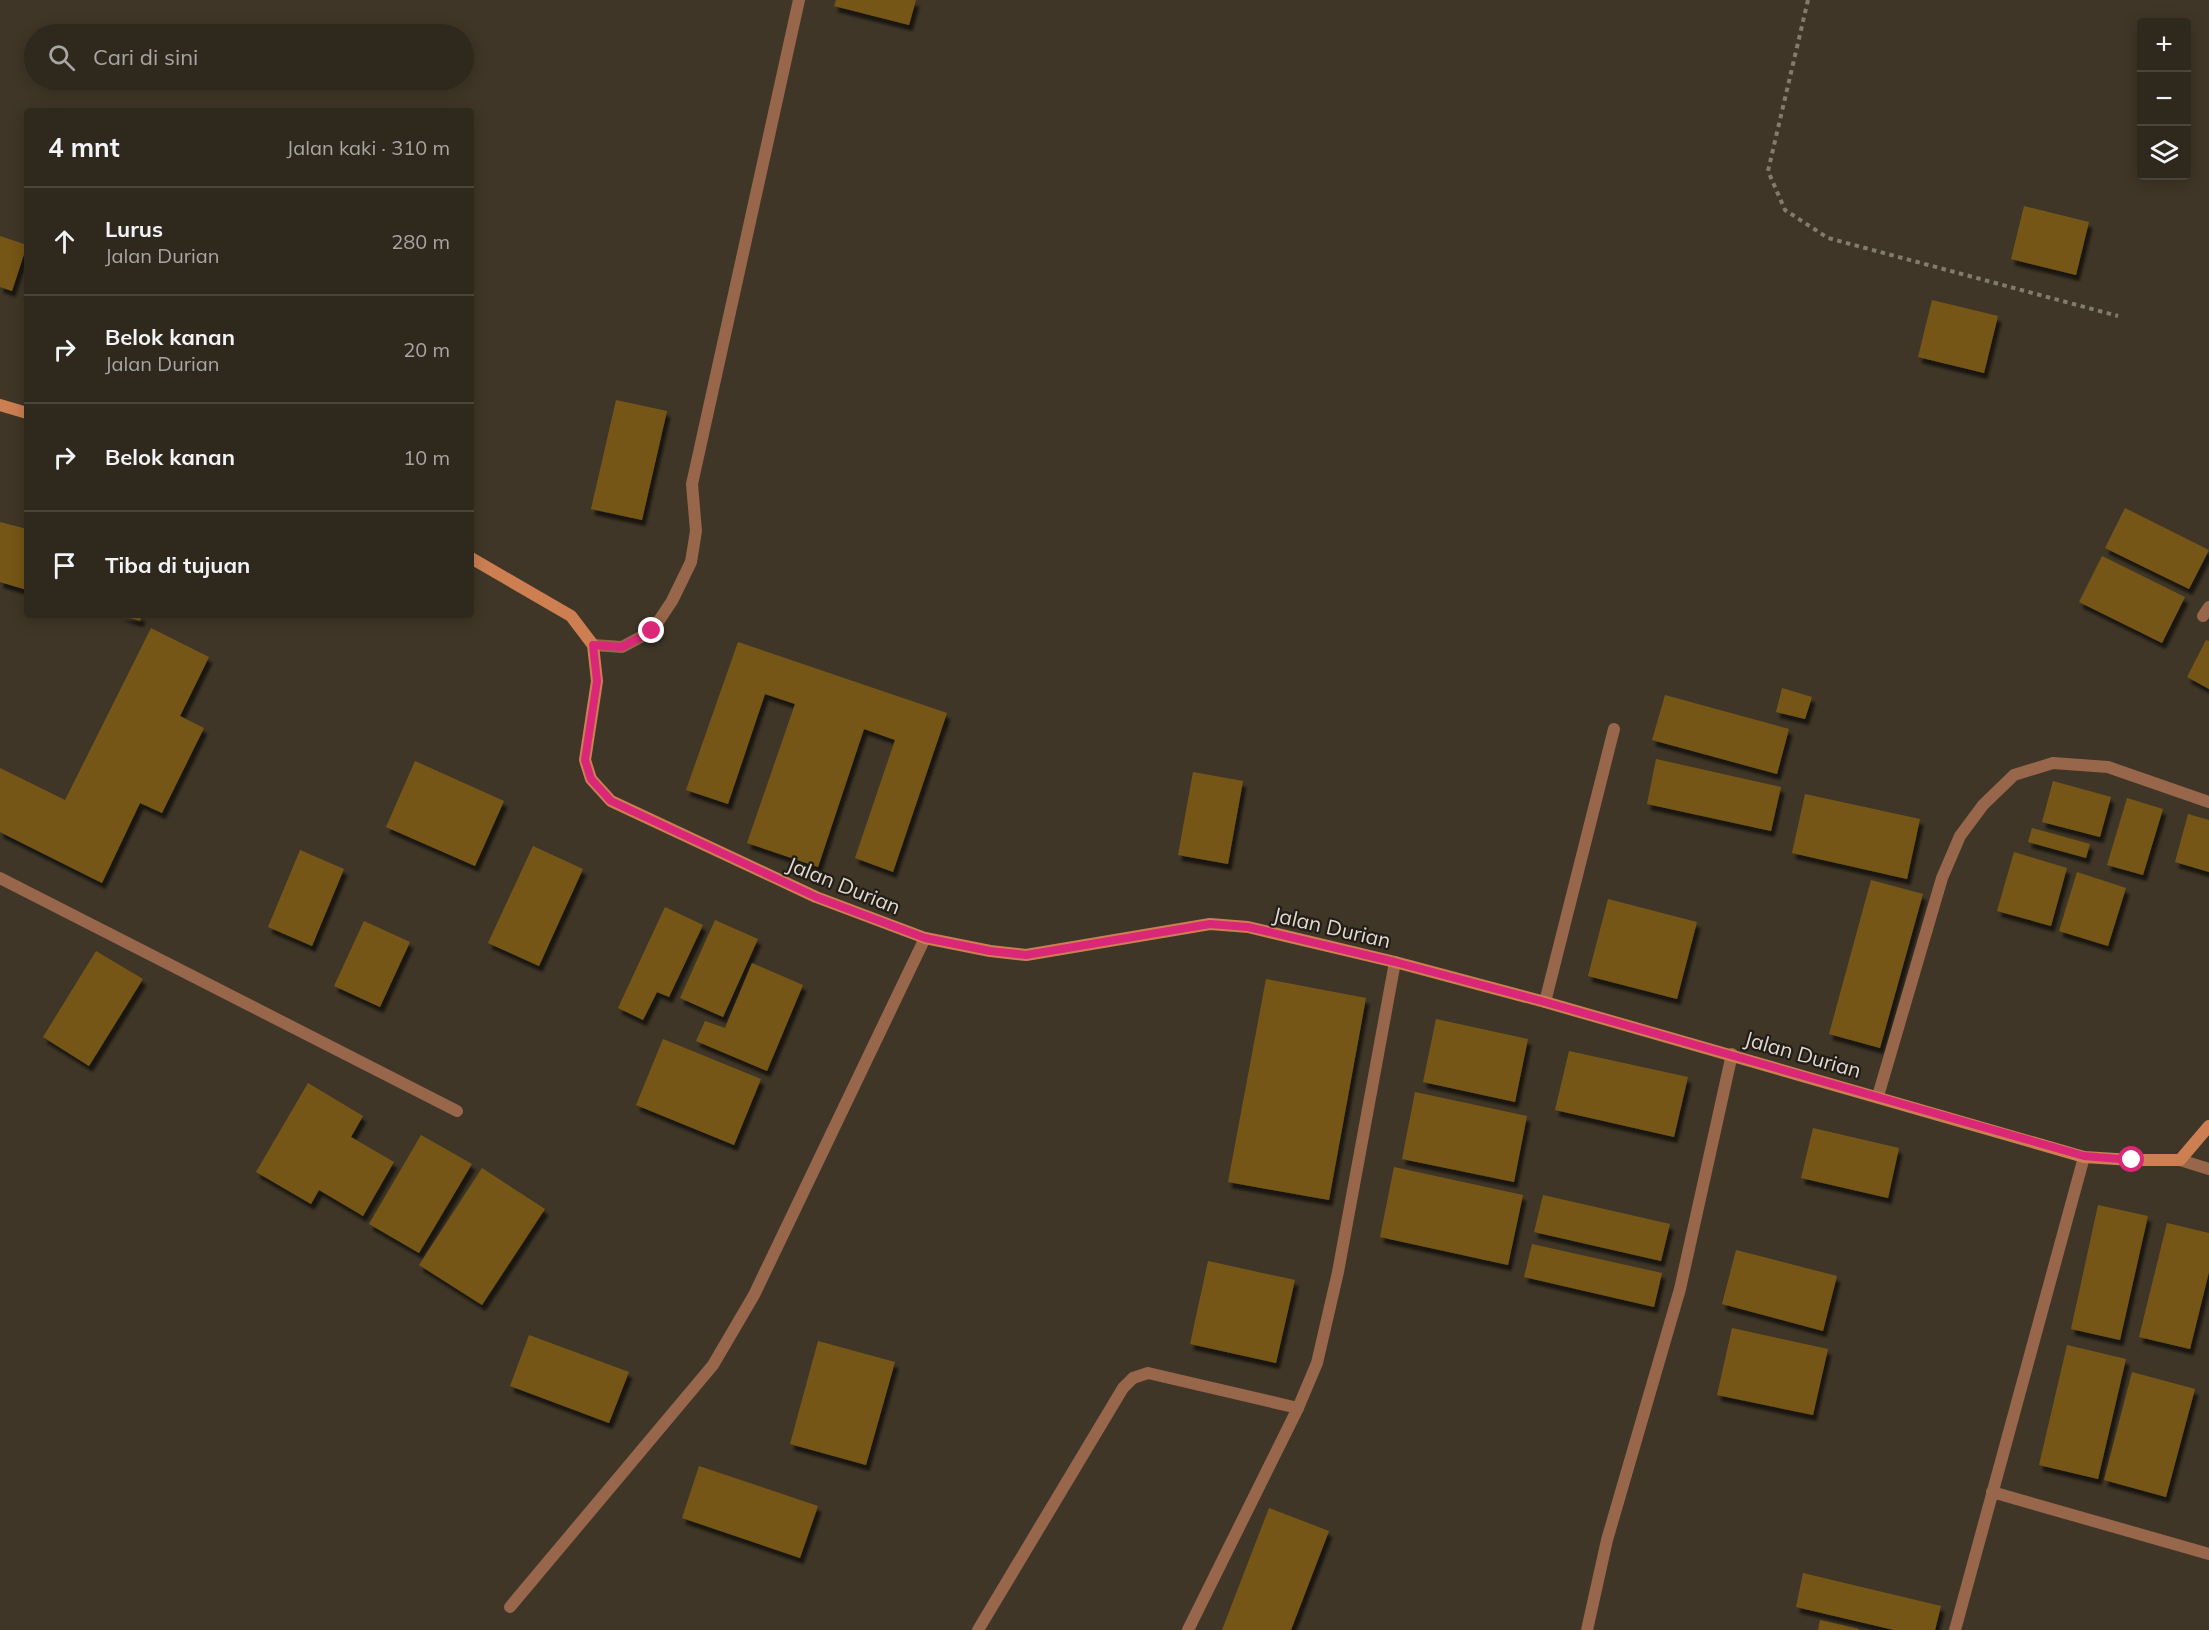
<!DOCTYPE html>
<html lang="id">
<head>
<meta charset="utf-8">
<style>
  body { margin:0; font-family:Mulish,sans-serif; background:#3b342a; color:#f1f3f6 }
  .controls { position:absolute; right:18px; top:18px; display:grid; overflow:hidden; border-radius:6px; box-shadow:0 3px 15px #0003 }
  .controls button { width:54px; height:54px; display:grid; place-items:center; padding:0; border:0; border-bottom:2px solid #4a443b; background:#2f281d; color:#f1f3f6; font:30px sans-serif }
  .stop { position:absolute; width:18px; height:18px; margin:-14px; border:4px solid #db2777; border-radius:50%; background:#fff }
  .stop.end { background:#db2777; border-color:#fff; box-shadow:0 2px 6px #0008 }
  .list { margin:0; padding:0; list-style:none }
  h2 { display:flex; justify-content:space-between; align-items:center; height:78px; margin:0; padding:0 24px; font-size:26px }
  h2 small { font-size:20px; font-weight:400; color:#a7a6a4 }
  .list li { display:grid; grid-template-columns:39px 1fr auto; gap:18px; align-items:center; box-sizing:border-box; height:108px; padding:0 24px; border-top:2px solid #4a443b }
  .list b { display:block; font-size:22px; white-space:nowrap }
  .list p { margin:0; font-size:20px; white-space:nowrap; color:#a7a6a4 }
  .list em { font-size:20px; font-style:normal; color:#a7a6a4 }
  .icon { flex:none; width:33px; height:33px; fill:none; stroke:currentColor; stroke-width:2; stroke-linecap:round; stroke-linejoin:round }
  .map { position:relative; flex:none; width:2209px; height:1630px; overflow:hidden }
  .search { position:absolute; background:#2f281d; box-shadow:0 3px 15px #0003; left:24px; top:24px; width:450px; height:66px; display:flex; align-items:center; gap:15px; box-sizing:border-box; padding:0 21px; border-radius:33px; color:#a7a6a4; font-size:22px }
  .panel { position:absolute; background:#2f281d; box-shadow:0 3px 15px #0003; left:24px; top:108px; width:450px; height:510px; border-radius:6px }
  .map>svg:first-child { display:block }
  .building { fill:#765718; filter:url(#shadow) }
  .lines { fill:none; stroke-linecap:round; stroke-linejoin:round }
  .path { stroke:#837b6f; stroke-width:4; stroke-dasharray:4.5 4.5; stroke-linecap:butt }
  .lane { stroke:#98664a; stroke-width:12 }
  .street { stroke:#98664a; stroke-width:12 }
  .secondary { stroke:#cd7f51; stroke-width:12 }
  .route { stroke:#db2777; stroke-width:8 }
  .labels { text-anchor:middle; dominant-baseline:central; stroke-width:4.5; stroke-linejoin:round; paint-order:stroke }
  .street-label { font-size:21px; fill:#dfd9d0; stroke:#221e17 }
</style>
</head>
<body>
<div class="map">
<svg width="2209" height="1630" viewBox="0 0 2209 1630">
  <defs>
    <filter id="shadow"><feDropShadow dx="3.5" dy="6" stdDeviation="1.5" flood-color="#0009"/></filter>
  </defs>
  <rect width="100%" height="100%" fill="#3f3627"/>
  <path class="building" d="M836 0H916L909 25 834 6Z
    M2024 206 2089 222 2076 275 2011 259Z
    M0 236 27 245 12 291 0 287Z
    M1932 300 1998 316 1984 373 1918 357Z
    M616 400 667 411 642 520 591 509Z
    M2125 508 2209 550 2189 589 2105 548Z
    M0 522 27 529V590L0 582Z
    M2102 556 2185 597 2162 643 2079 602Z
    M120 615H142L140 621Z
    M151 628 209 657 180 716 204 728 162 813 140 803 102 883 0 832V768L65 800Z
    M2206 640 2209 641V689L2187 677Z
    M738 642 947 713 893 872 855 858 895 740 864 729 818 867 747 843 795 704 765 694 728 804 686 790Z
    M1782 688 1812 697 1805 719 1776 712Z
    M1665 695 1789 729 1777 774 1652 740Z
    M1656 759 1781 787 1771 831 1647 804Z
    M415 761 504 801 475 866 386 827Z
    M1193 772 1243 781 1228 864 1178 855Z
    M2053 781 2111 797 2100 837 2042 822Z
    M1805 794 1920 819 1907 879 1792 853Z
    M2127 798 2163 809 2143 875 2107 865Z
    M2188 814 2209 820V872L2175 862Z
    M2032 828 2090 844 2086 858 2028 842Z
    M533 846 583 869 539 966 488 943Z
    M300 850 344 869 312 946 268 927Z
    M2014 852 2067 868 2051 926 1997 911Z
    M2077 872 2126 888 2108 946 2059 931Z
    M1871 880 1923 894 1880 1048 1829 1034Z
    M1608 899 1697 922 1677 999 1588 976Z
    M665 907 703 925 669 997 657 992 643 1020 618 1008Z
    M715 920 758 939 723 1017 680 998Z
    M364 921 410 942 380 1007 334 986Z
    M96 951 143 979 89 1066 43 1037Z
    M752 963 803 985 767 1071 696 1041 705 1021 725 1028Z
    M1266 979 1366 998 1329 1200 1228 1182Z
    M1436 1019 1528 1039 1515 1102 1423 1082Z
    M663 1039 761 1079 734 1145 636 1105Z
    M1569 1051 1688 1077 1674 1137 1555 1110Z
    M308 1083 363 1116 351 1137 394 1162 363 1216 319 1190 311 1204 256 1172Z
    M1415 1092 1527 1116 1514 1182 1402 1159Z
    M1813 1128 1899 1148 1888 1198 1801 1178Z
    M421 1135 472 1164 419 1253 369 1224Z
    M1394 1167 1523 1195 1508 1265 1380 1237Z
    M482 1168 545 1209 482 1305 419 1265Z
    M1543 1195 1670 1224 1661 1261 1534 1232Z
    M2098 1205 2148 1216 2120 1340 2071 1329Z
    M2167 1223 2209 1233V1272L2190 1349 2139 1337Z
    M1532 1244 1662 1273 1654 1307 1524 1277Z
    M1736 1250 1837 1276 1823 1331 1722 1304Z
    M1208 1261 1295 1280 1276 1363 1190 1344Z
    M1732 1328 1828 1349 1813 1415 1717 1395Z
    M529 1335 629 1372 609 1423 510 1386Z
    M818 1341 895 1362 866 1465 790 1444Z
    M2067 1345 2126 1359 2098 1479 2039 1465Z
    M2132 1372 2195 1389 2166 1497 2104 1480Z
    M699 1466 818 1506 800 1558 682 1518Z
    M1269 1508 1329 1531 1291 1630H1222Z
    M1803 1573 1941 1606 1935 1630H1894L1796 1607Z
    M1820 1620 1859 1629V1630H1818Z"/>
  <g class="lines">
    <path class="path" d="M1808 0 1768 171 1785 210 1828 238 2118 316"/>
    <path class="lane" d="M1188 1630 1298 1408"/>
    <path class="street" d="M2203 616 2209 607
      M593 645 622 647 652 631 672 601 691 562 696 531 692 484 799 0
      M0 878 457 1111
      M1545 1002 1614 729
      M1878 1096 1942 878 1960 836 1983 805 2014 775 2053 763 2108 767 2209 802
      M2180 1160 2209 1169
      M1992 1492 2209 1554
      M510 1607 713 1365 754 1295 925 938
      M978 1630 1123 1388 1133 1378 1148 1373 1298 1408 1317 1363 1338 1272 1395 962
      M1587 1630 1607 1540 1680 1289 1732 1054
      M1955 1630 2084 1157"/>
    <path class="secondary" d="M0 405 27 413
      M471 558 571 616 593 645 597 681 585 760 591 779 611 801 816 897 925 938 990 951 1026 955 1210 924 1248 927 1395 962 1545 1002 2084 1157 2132 1160H2180L2209 1126"/>
  </g>
  <g class="lines">
    <path class="route" d="M652 631 622 647 593 645 597 681 585 760 591 779 611 801 816 897 925 938 990 951 1026 955 1210 924 1248 927 1395 962 1545 1002 2084 1156 2132 1160"/>
  </g>
  <g class="labels">
    <g class="street-label">
      <text transform="translate(844 885) rotate(22)">Jalan Durian</text>
      <text transform="translate(1332 927) rotate(13)">Jalan Durian</text>
      <text transform="translate(1803 1054) rotate(16)">Jalan Durian</text>
    </g>
  </g>
</svg>
<div class="controls">
<button>+</button>
<button>−</button>
<button><svg class="icon" aria-label="layers" viewBox="0 0 24 24"><path d="M12 4l9 5-9 5-9-5zM3 14l9 5 9-5"/></svg></button>
</div>
<div class="stop" style="left:2132px;top:1160px"></div>
<div class="stop end" style="left:652px;top:631px"></div>
<div class="search"><svg class="icon" aria-label="search" viewBox="0 0 24 24"><circle cx="10" cy="10" r="6"/><path d="M15 15l6 6"/></svg>Cari di sini</div>
<section class="panel">
<h2>4 mnt<small>Jalan kaki · 310 m</small></h2>
<ul class="list">
<li><svg class="icon" aria-label="ahead" viewBox="0 0 24 24"><path d="M12 20V5M6 11l6-6 6 6"/></svg><div><b>Lurus</b><p>Jalan Durian</p></div><em>280 m</em></li>
<li><svg class="icon" aria-label="right" viewBox="0 0 24 24"><path d="M7 20v-9h11M14 6l5 5-5 5"/></svg><div><b>Belok kanan</b><p>Jalan Durian</p></div><em>20 m</em></li>
<li><svg class="icon" aria-label="right" viewBox="0 0 24 24"><path d="M7 20v-9h11M14 6l5 5-5 5"/></svg><div><b>Belok kanan</b></div><em>10 m</em></li>
<li><svg class="icon" aria-label="arrive" viewBox="0 0 24 24"><path d="M6 21V4h12l-3 4 3 4H6"/></svg><div><b>Tiba di tujuan</b></div></li>
</ul>
</section>
</div>
</body>
</html>
